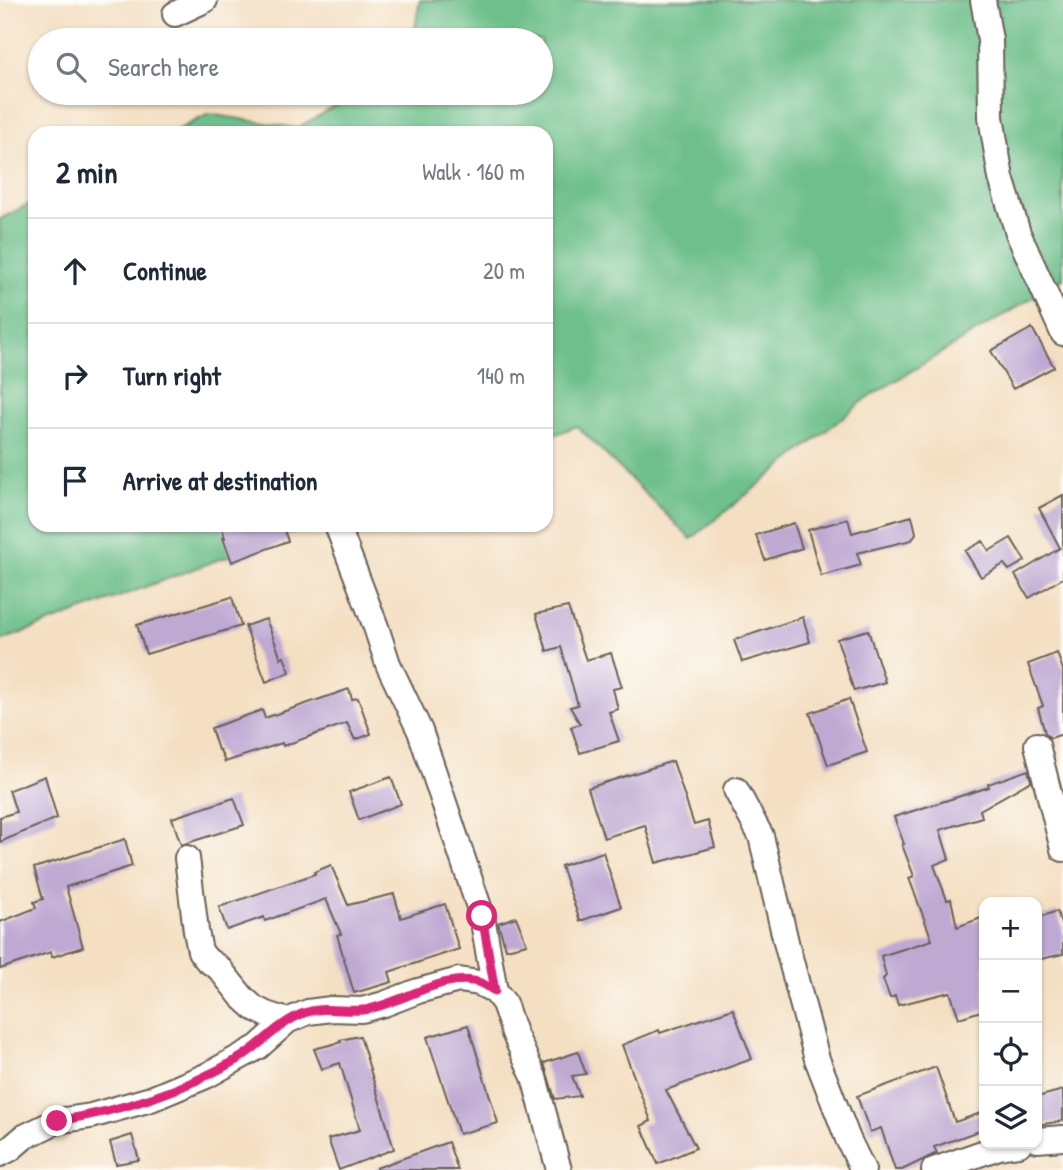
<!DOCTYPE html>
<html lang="en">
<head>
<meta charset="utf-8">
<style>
  body { margin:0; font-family:"Patrick Hand",sans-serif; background:#f6f6f7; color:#1f2937 }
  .controls { position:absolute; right:21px; bottom:21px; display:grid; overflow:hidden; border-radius:14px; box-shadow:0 2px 5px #0004 }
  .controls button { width:63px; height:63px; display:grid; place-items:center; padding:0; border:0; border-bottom:2px solid #e0e1e3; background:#fff; color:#1f2937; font:35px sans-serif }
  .stop { position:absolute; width:21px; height:21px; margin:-16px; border:5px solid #db2777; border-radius:50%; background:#fff }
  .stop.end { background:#db2777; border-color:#fff; box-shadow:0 2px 7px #0008 }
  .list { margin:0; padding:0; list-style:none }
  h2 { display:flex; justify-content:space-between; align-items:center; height:91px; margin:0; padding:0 28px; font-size:30px }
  h2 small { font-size:23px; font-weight:400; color:#747a83 }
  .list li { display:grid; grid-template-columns:46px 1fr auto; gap:21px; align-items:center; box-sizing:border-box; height:105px; padding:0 28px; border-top:2px solid #e0e1e3 }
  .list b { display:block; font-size:26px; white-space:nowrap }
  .list em { font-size:23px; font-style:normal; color:#747a83 }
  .icon { flex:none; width:38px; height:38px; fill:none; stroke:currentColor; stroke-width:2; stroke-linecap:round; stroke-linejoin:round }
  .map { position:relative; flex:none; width:1063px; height:1170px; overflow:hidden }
  .search { position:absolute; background:#fff; box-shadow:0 2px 5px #0004; left:28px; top:28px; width:525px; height:77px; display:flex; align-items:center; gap:18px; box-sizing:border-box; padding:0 24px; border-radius:38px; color:#747a83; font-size:26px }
  .panel { position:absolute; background:#fff; box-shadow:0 2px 5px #0004; left:28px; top:126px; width:525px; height:406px; border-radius:21px }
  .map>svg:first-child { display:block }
  .forest { fill:#6ebf8b; stroke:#456e54; stroke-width:2 }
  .building { fill:#bfa9d3 }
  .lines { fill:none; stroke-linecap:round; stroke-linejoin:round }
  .minor-casing { stroke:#686056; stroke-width:28 }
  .minor { stroke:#fff; stroke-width:24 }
  .route { stroke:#db2777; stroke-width:9 }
</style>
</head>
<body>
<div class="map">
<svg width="1063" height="1170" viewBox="0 0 1063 1170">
  <rect width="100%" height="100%" fill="#fdfcf7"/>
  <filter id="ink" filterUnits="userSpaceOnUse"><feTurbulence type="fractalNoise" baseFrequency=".0143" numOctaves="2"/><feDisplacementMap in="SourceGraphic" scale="14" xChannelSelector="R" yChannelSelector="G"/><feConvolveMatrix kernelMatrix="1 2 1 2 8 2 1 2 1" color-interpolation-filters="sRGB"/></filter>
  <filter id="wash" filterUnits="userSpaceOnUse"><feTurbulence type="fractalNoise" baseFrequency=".00686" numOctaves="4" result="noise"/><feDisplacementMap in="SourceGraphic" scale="28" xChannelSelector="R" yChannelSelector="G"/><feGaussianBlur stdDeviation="1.57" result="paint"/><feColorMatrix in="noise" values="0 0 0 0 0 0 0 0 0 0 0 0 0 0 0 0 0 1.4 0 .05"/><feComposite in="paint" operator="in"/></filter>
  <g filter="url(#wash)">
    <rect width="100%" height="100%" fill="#f4dfc3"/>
    <path class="forest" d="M420 0H1063V279L867 398 691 539 577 426 546 438V133H171L209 114 297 128 359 93H541V40H413Z
      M35 201V525H312L0 641V219Z"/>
    <g id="blocks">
      <path class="building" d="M1032 328 1054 367 1013 389 991 351Z
        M1063 495V578L1029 598 1015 575 1060 548 1039 508Z
        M912 516 916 533 912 540 857 553 861 565 821 576 808 530 848 519 852 533Z
        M794 523 802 548 765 560 756 535Z
        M221 525H282L288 541 232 562 223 538H225Z
        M1011 538 1025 561 1009 570 1004 564 981 577 965 551 983 541 989 551Z
        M232 597 241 626 146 654 137 625Z
        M568 607 586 660 611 653 622 687 613 689 618 709 609 712 619 741 580 753 571 727 580 724 570 707 578 705 561 647 547 651 536 614Z
        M803 617 810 642 742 662 734 640Z
        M266 619 281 658 284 657 290 672 266 682 245 626Z
        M868 630 885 682 854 691 837 639Z
        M1057 653 1063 670V734L1050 738 1045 733 1038 708 1043 706 1028 664Z
        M349 689 352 699 358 698 371 734 355 740 347 723 283 746 282 743 225 762 220 750H218L211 728 262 710 265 718Z
        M849 699 867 752 828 765 810 713Z
        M673 761 694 825 708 821 715 847 656 863 645 825 604 838 588 788Z
        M1028 770 1031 781 980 810 982 817 940 830 949 859 934 865 947 900 951 899 957 927 984 917V1010L959 1018 950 992 898 1005 895 996 890 998 883 979 886 976 881 956 932 940 909 878 914 876 902 845 904 844 894 817 989 787 988 784Z
        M45 776 57 818 0 842V817L16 812 9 790Z
        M391 777 401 804 359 820 349 792Z
        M234 798 244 825 181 845 172 818Z
        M125 839 132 866 66 887 83 947 52 957 51 952 0 969V922L36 908 34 902 43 899 34 868Z
        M603 852 621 907 580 921 561 866Z
        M331 865 348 905 394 894 401 918 445 904 459 949 389 972 392 982 354 993 337 935 341 934 326 899 265 921 264 917 227 930 219 907 315 874 314 872Z
        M1057 911 1063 931V954L1037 960V918Z
        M516 917 527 944 506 949 498 923Z
        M733 1009 752 1059 666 1090 696 1148 658 1164 641 1126 651 1121 622 1045 659 1030 660 1033Z
        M468 1025 498 1123 459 1134 427 1037Z
        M360 1036 394 1149 339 1170 328 1139 360 1130 340 1063 322 1069 314 1049 341 1042 340 1040Z
        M578 1052 586 1074 572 1076 580 1096 555 1099 544 1063Z
        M936 1067 955 1122 984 1112V1129L934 1147 937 1153 902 1170H895L881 1128 870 1132 857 1096Z
        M1063 1090V1121L1037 1125V1097Z
        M132 1135 139 1160 116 1164 110 1142Z
        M448 1142 458 1170H376V1168Z"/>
    </g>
  </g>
  <g filter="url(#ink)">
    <use href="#blocks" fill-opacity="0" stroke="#686056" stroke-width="2"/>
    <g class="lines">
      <g class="minor-casing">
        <path id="minor" d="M983 0 990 40 991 117 1001 178 1018 233 1063 333
          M175 14 205 0
          M337 525 376 627 388 664 420 731 482 916 495 991 504 1003 514 1033 534 1077 559 1170
          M1037 745 1063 849
          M736 790 761 836 787 946 817 1059 848 1139 863 1170
          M187 858 196 931 200 951 207 960 219 968 242 997 254 1008 266 1014 287 1021
          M1037 1140 1063 1138
          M0 1154 10 1149 24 1137 57 1121 91 1116 151 1099 206 1076 258 1047 287 1021 308 1012 331 1009 362 1010 384 1004 418 991 459 980 479 983 495 991
          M934 1170 999 1147 1019 1144"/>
      </g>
      <use href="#minor" class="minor"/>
    </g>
  </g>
  <g class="lines" filter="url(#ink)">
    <path class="route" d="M57 1121C120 1111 183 1091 238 1059 262 1045 278 1023 304 1013 324 1006 343 1012 363 1010 397 1006 446 970 481 983 486 985 491 989 495 991L482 916"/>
  </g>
</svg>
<div class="controls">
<button>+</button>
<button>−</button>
<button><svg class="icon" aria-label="locate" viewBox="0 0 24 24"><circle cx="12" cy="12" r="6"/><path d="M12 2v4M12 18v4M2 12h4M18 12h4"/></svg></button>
<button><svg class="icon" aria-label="layers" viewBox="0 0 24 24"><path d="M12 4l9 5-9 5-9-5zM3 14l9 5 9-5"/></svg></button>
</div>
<div class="stop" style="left:482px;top:916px"></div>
<div class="stop end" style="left:57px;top:1121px"></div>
<div class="search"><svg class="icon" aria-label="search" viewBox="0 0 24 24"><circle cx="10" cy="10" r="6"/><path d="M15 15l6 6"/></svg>Search here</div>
<section class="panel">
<h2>2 min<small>Walk · 160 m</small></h2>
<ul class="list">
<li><svg class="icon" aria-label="ahead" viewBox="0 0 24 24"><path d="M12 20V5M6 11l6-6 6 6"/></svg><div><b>Continue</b></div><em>20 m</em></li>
<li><svg class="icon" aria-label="right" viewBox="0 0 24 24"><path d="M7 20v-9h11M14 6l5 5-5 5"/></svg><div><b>Turn right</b></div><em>140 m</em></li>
<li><svg class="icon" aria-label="arrive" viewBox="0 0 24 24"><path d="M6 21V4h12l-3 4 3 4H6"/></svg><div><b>Arrive at destination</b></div></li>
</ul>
</section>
</div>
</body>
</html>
